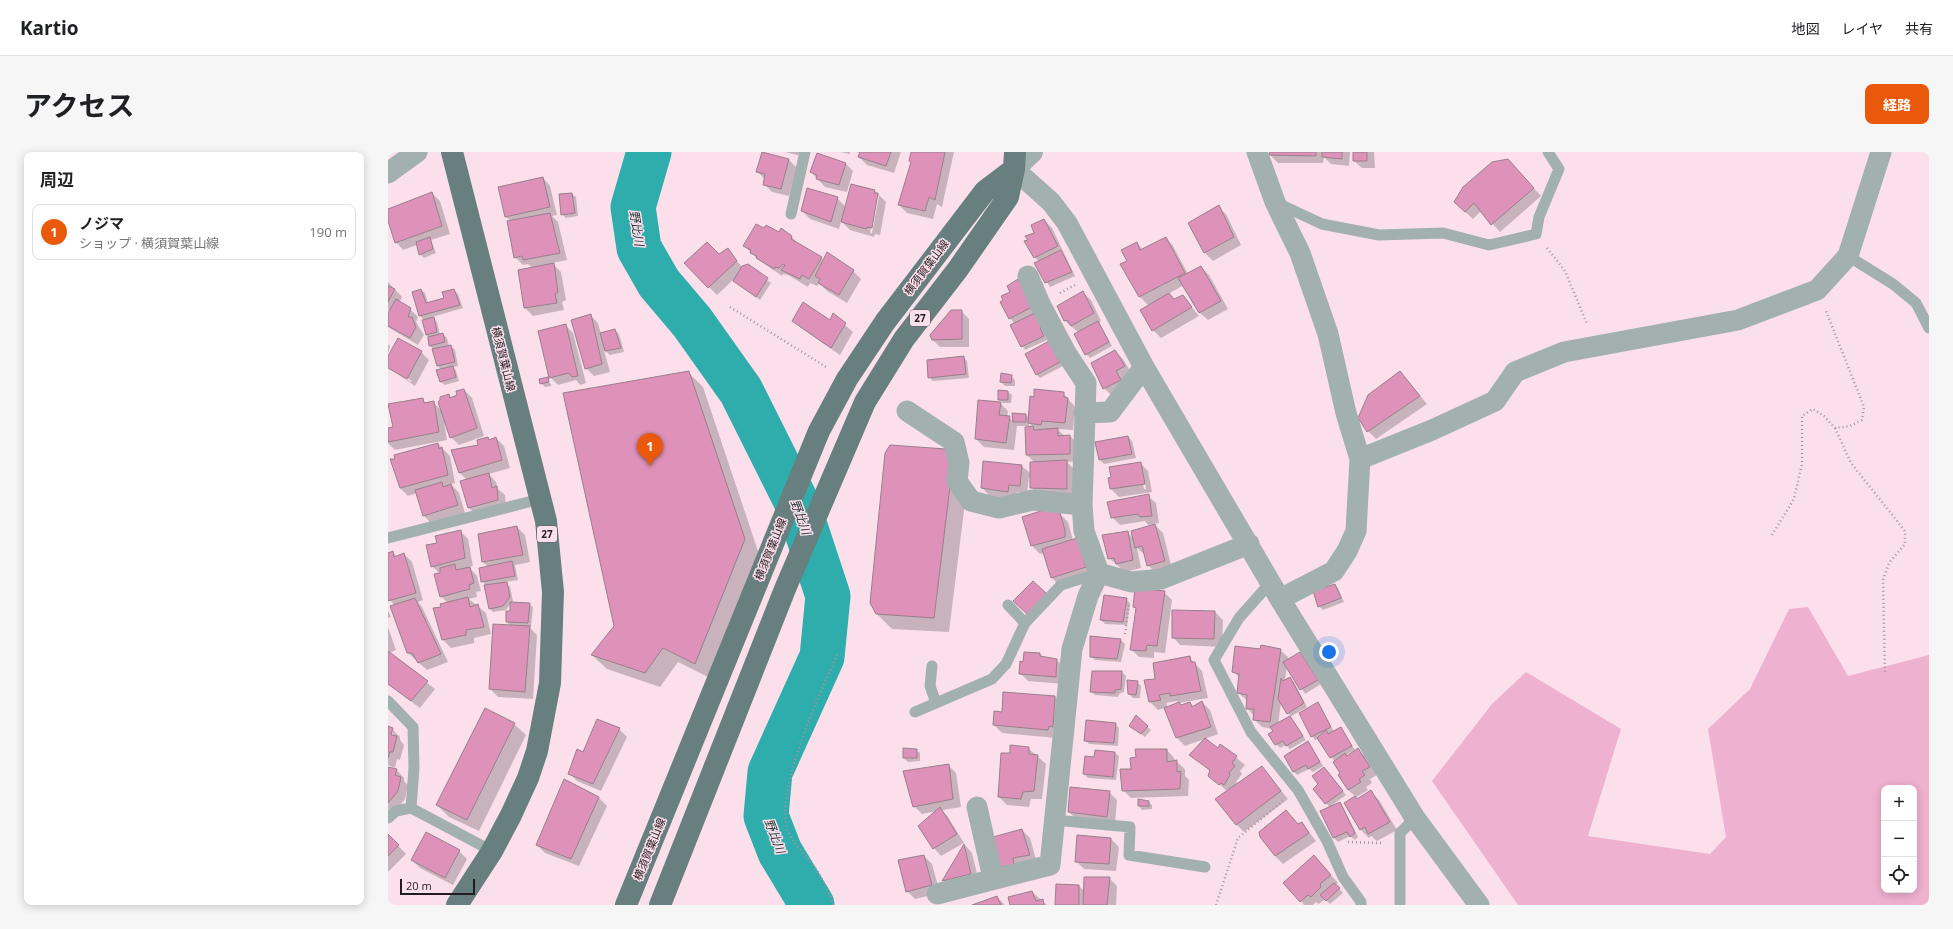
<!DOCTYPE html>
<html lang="ja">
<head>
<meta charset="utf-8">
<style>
  body { margin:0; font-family:"Open Sans","Noto Sans JP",sans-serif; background:#f6f6f6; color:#202124 }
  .controls { position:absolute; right:12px; bottom:12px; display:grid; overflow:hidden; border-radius:8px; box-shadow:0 2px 10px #0003 }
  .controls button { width:36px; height:36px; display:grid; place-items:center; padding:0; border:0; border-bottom:1px solid #e0e0e0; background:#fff; color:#202124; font:20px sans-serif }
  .scale { position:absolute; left:12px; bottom:10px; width:75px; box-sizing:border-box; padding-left:4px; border:2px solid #241b20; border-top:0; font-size:11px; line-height:14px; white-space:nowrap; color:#241b20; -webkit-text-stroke:3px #fbe0ec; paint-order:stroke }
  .you { position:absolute; left:941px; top:500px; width:14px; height:14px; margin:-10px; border:3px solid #fff; border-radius:50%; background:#1a73e8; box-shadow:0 0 0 6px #1a73e833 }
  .badge { display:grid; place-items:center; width:26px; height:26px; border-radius:50%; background:#ea580c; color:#fff; font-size:13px; font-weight:700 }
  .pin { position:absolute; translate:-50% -33px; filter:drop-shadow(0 1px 2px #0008) }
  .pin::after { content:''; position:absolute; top:21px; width:14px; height:12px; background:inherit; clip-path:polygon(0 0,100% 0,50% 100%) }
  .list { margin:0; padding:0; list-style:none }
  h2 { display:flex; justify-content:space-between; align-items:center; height:52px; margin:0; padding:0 16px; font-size:17px }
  h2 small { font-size:13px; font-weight:400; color:#757577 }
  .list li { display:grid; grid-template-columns:26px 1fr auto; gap:12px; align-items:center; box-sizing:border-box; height:56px; margin:0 8px 8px; padding:0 8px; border:1px solid #e0e0e0; border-radius:8px }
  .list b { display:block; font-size:15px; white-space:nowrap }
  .list p { margin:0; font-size:13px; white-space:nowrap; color:#757577 }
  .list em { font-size:13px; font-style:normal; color:#757577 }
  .icon { flex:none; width:22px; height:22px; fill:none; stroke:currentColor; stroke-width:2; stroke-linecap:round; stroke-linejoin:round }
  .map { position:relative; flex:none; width:1541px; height:753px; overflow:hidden; border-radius:8px }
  header { display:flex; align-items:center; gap:24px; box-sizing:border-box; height:56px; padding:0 20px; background:#fff; border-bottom:1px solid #e0e0e0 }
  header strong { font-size:19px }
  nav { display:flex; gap:22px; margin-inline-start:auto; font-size:14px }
  .intro { display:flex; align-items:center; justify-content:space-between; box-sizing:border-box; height:96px; padding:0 24px }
  h1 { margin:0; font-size:28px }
  .button { padding:10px 18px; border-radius:8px; background:#ea580c; color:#fff; font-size:14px; font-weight:700 }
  main { display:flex; gap:24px; padding:0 24px }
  aside { flex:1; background:#fff; border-radius:8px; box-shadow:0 2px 10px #0003 }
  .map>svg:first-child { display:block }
  .green { fill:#efb1d0; fill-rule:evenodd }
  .shadow { fill:#0003; fill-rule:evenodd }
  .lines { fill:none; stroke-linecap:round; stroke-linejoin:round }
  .river { stroke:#2facac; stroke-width:45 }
  .building { fill:#de91b9; stroke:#98808b }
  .path { stroke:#a7939d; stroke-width:2.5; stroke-dasharray:1 3; stroke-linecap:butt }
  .service { stroke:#a2b0af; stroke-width:11 }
  .minor { stroke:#a2b0af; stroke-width:21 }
  .tertiary { stroke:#a2b0af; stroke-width:22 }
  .primary { stroke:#67807f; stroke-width:22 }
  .labels { text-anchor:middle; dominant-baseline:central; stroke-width:3; stroke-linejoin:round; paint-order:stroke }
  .shield { fill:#fbe0ec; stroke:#64565d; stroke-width:1 }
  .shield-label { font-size:10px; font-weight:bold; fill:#241b20 }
  .street-label { font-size:11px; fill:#241b20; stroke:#fbe0ec }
  .water-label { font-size:12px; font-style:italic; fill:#1c3131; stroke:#fbe0ec }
</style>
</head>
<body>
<header>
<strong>Kartio</strong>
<nav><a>地図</a><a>レイヤ</a><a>共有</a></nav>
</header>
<div class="intro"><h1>アクセス</h1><a class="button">経路</a></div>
<main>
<aside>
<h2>周辺<small></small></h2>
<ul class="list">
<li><span class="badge">1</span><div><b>ノジマ</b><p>ショップ · 横須賀葉山線</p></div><em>190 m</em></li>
</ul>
</aside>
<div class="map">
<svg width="1541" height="753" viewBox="0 0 1541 753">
  <rect width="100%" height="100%" fill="#fbe0ec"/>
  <path class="green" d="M1420 455 1460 524 1541 503V753H1130L1044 629 1104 552 1138 520 1233 577 1200 684 1322 702 1338 685 1320 577 1362 537 1401 457ZM1496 636H1526V738H1496Z"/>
  <path class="shadow" d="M375 0 401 8 409 16 401 44 384 40 376 32 377 28 370 20Z
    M397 0H414L413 4Z
    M452 0H462V2Z
    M467 0H513L506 21 479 13 471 5 472 1Z
    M524 0H566L554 55 549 52 545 67 519 61 511 53 524 11Z
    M883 0H962L961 14 943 12 936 5 935 11H890L882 3Z
    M966 0H986L987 16H974L966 9Z
    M457 11 465 19 459 40 437 35 423 20Z
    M1128 17 1153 44 1112 80 1093 59 1085 67 1075 58Z
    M155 26 162 34 169 63 164 64 170 70 179 108 164 111 173 120 178 148 174 150 176 158 145 164 137 156 131 119 145 116 140 112 135 113 127 105 123 69 118 65 111 36Z
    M463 33 487 39 498 50 492 83 487 82 486 85 462 78 453 69 451 77 422 67 414 59 449 46 458 55ZM489 44H491L484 81H482Z
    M44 41 52 49 62 82 43 88 48 101 36 106 32 102 29 93 15 98 8 90 0 66V58Z
    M184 42 188 45 190 64 178 66 174 62Z
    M830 55 838 62 853 93 825 109 817 101 802 71Z
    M656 68 664 76 687 124 662 135 648 111 651 110 647 105 641 88Z
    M377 78 391 81 393 78 404 85 411 93 436 108 465 119 473 127 459 151 439 139 431 131 429 134 422 131 420 135 400 123 395 122 394 124 371 108 356 94Z
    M778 86 785 94 800 122 813 115 821 123 840 157 820 168 812 161 796 133 780 142 787 148 795 144 811 164 773 186 765 178 770 149 769 148 760 153 752 145 733 112 741 110 749 91 755 98Z
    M340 98 354 115 359 114 383 131 372 148 345 128 329 143 297 111 331 103Z
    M630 128 659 188 637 198 623 174 627 172 622 166 623 140Z
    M0 130 14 145 11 151 22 157 30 165 28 170 36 183 30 193 0 175V163L2 159 0 158Z
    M33 138 37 141 40 151 57 146 66 138 70 142 75 156 44 165 49 170 52 183 55 182 59 186 61 194H63L67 198 70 214 65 215 68 219 71 229 57 233 53 230 49 219 53 218 50 214 46 198 42 194 35 169H37L32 164 25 141Z
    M695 141 703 148 713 169 711 171 724 194 702 206 698 202 690 180 677 169 670 154Z
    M573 159 581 167V195H552L544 187Z
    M202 163 210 171 213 182 227 178 231 182 236 200 222 203 216 198 222 220 206 224 198 216Z
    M446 163 465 180 452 203 413 176 405 168 443 169Z
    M177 173 185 181 198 231 192 233 188 228 170 233 162 225Z
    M663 189 675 214 652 226 648 222Z
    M0 192 2 195 0 201Z
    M727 199 735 207 744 222 724 244 716 236Z
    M33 200 41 208 27 234 0 216V206ZM4 217 24 229 23 230 4 219Z
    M575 205 579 209 581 226 545 229 541 225Z
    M300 220 315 235 371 402 322 526 290 510 272 535 219 517 204 503 227 475Z
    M1012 220 1039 252 988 287 980 279Z
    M623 224 627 228V234H617L613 230Z
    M159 227 164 234 157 235 153 231Z
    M76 238 84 246 96 284 71 293 63 285 55 262 59 288 7 298 0 291V277L6 276 34 247 39 252 45 250 54 259 53 249 61 243 64 246Z
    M620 240 624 243 623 251H615L611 247Z
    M675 241 687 255 685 278 669 277 677 284H682L690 292V309L679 310 686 317V344L650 343 643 335V327L641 326 639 341 629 340 627 348 602 344 594 336 634 314 643 322 647 311 639 303 638 276 645 275 641 271V274H629L626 298 596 295 588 287 591 249 612 251 620 259 619 265 626 269 638 263 641 266 647 246Z
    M740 285 744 289 748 306 716 312 712 308 709 290Z
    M100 286 102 289 108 286 116 294 122 316 101 322 108 330 110 337 117 343 118 356 89 363 81 356 79 328 72 321 64 299 91 293Z
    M50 292 62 304 67 331 63 332 71 341 77 361 44 372 36 364 29 341 20 344 12 336Z
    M498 301 580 326 561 480 504 477 488 461Z
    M752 311 760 319 764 340 731 345 723 337 721 327ZM753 319H755L758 337H756Z
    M760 344 768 351 771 371 760 373 757 369 732 373 724 365Z
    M672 362 680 370 685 388 705 423 672 434 664 426 656 401 652 402 644 394 635 366Z
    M766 372 775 381 784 417 768 421 760 413 757 403 749 396 753 416 737 420 721 406 739 380 746 387Z
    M129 375 137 383 142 410 127 413 130 428 117 430 122 435 125 449 123 451 141 452 145 455 143 475 140 474 149 483 145 547 110 545 102 537 123 474 119 470 123 460V451L118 458 105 460 102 457 99 434 94 429 100 415 95 410 91 382Z
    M72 379 80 387 85 414 81 415 89 424 93 439 88 440 89 445 81 447 98 461 103 482 86 486V491L63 496 55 488 54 456 60 451 53 444 52 422 44 414 50 392Z
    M5 400 9 405 16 402 24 410 35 448 30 450 34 455 60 510 39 518 20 501 6 453 0 445V402Z
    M947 433 950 436 956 450 935 458 931 454Z
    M776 440 784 448 777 501 766 500V506L751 505 743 497 749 458 746 455Z
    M738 447 742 451 739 473 717 472 713 468Z
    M0 459 3 465 0 466Z
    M827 460 835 468 834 495 792 493 785 485Z
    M0 475 8 498 1 501 47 537 32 556 0 532Z
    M703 485 733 488 737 492 733 510 707 508 703 504Z
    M872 498H892L900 505V509L912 502 933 532 917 542 899 514 897 529 902 527 906 530 919 555 902 565 918 588 902 597 898 593 892 596 888 592 885 577 874 575 866 567V564L859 556 860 549 850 541 852 526 845 519ZM893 551 903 565 890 572Z
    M652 502 656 506 669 508 677 516 676 532 640 529 632 521 636 511Z
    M801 505 814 519 820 546 791 551 794 554 802 551 806 555 814 550 822 558 830 582 797 594 789 586 777 556 770 558 762 550 768 527ZM789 549 791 551 780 556 778 551Z
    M734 520 738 524 736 540 731 542 730 545 707 543 703 539Z
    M749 530 753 534 752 546H745L741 542Z
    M667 545 675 553 668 586 614 581 606 573 607 560 615 561Z
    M930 551 946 580 952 576 967 598 958 603 960 605 970 598 978 605 989 623 982 627 984 631 978 635 980 638 967 646 969 648 983 640 991 648 1009 678 989 689 983 684 981 686 973 678 958 651 968 645 960 638 951 623 953 621 947 610 930 587 927 588 924 584Z
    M748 564 763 578 757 585 742 574Z
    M126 572 138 583 91 679 61 665 49 653Z
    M727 572 731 576 730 594 701 592 697 588Z
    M0 576 4 577 12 585V588L16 593 12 608 9 607 7 616 0 613ZM3 580H5L3 588H1Z
    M231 577 239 585 213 639 189 629 181 621 195 601Z
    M920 590 935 614 925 620 921 617 909 623 905 619Z
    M833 593 857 613 852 619 854 622 848 630 850 632 874 615 900 647 856 680 848 672 840 640 821 623 823 620 803 603 830 597Z
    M640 596 658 612 654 647H643L641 655 619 653 611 645 623 602Z
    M528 598 532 601V609L520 610 516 606Z
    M779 598 786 606 787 610H789L797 617V624L801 628 800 644 743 646 735 638Z
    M727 601 731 604 728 628 700 626 696 622 707 606Z
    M560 613 568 621 573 655 554 658 560 665 576 691 553 704 546 696 549 659 534 662 526 654Z
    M0 616 9 618 16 626V629L20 633 17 647 8 659 1 657 0 660Z
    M940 620 958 643 944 653 952 651 955 655 970 685 967 688 962 684 950 690 946 686 933 660 942 656 926 637Z
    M177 628 211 646 219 654 191 714 157 701 149 693Z
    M721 640 729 648 727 672 689 668 681 660Z
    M760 650 764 653V657L754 658 751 654Z
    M914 671 928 689 895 712 887 704 910 673Z
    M634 678 642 686 649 711 613 715Z
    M0 683 18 702 0 720Z
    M723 687 731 695 728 719 696 717 688 709Z
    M577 693 584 701 591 730 563 736 556 729Z
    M71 699 79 707 65 733 32 716 24 708Z
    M536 704 544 712 552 741 527 747 519 739Z
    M926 704 950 731 948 733 955 741 942 752 937 747 931 752 928 750 925 753H916L913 749Z
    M721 726 729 734 728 753H668L691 734 696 739Z
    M644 740 659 753H623Z
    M609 745 617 753H586Z"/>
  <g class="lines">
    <path class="river" d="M261 0 245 55 251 96 271 131 304 170 353 239 410 353 440 444 434 505 382 620 378 664 392 700 424 753"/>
  </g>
  <path class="building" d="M374 0 401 7 393 37 375 33 377 22 368 20Z
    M472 0H503L498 14 470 5Z
    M523 0H557L547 48 541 45 537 59 510 53 523 10 521 9Z
    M882 0H928V4L881 3Z
    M934 0H954V7L934 5Z
    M965 0H979V9H965Z
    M429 1 458 11 451 33 428 27 429 23 422 20Z
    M1120 7 1146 36 1103 73 1086 51 1077 60 1066 50 1075 35 1104 10Z
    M155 25 162 55 117 65 110 35Z
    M463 32 487 38 486 41H490L484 76 479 75 478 77 453 70Z
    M419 36 450 45 443 70 413 59Z
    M44 40 54 74 7 91 0 69V57Z
    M184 41 187 61 173 63 171 42Z
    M831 53 846 85 816 101 800 71Z
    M162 61 172 101 135 108 134 104 126 106 119 69Z
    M656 67 670 94 646 106 636 89 640 88 637 84 646 81 643 73Z
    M368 72 376 76 378 73 391 80 393 76 404 84 403 87 434 105 421 127 414 123 412 127 393 118 397 113 395 112 391 116 387 115 386 117 368 106 369 104 362 101 363 98 355 94Z
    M42 85 45 97 31 103 28 90Z
    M778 85 797 121 751 145 732 112 739 109 733 98 749 90 752 98Z
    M319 90 331 102 340 96 349 109 320 136 296 111Z
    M673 98 684 120 657 131 646 111Z
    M439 100 466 118 451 143 430 131 432 127 427 124Z
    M166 111 170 140 167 142 169 151 136 156 130 118Z
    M360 112 380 126 368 145 345 129 354 114Z
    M813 114 833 149 811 161 790 126Z
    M630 127 646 154 621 167 612 150 615 148 613 144 622 140 619 134Z
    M0 134 7 137 0 150Z
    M33 137 38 151 56 146 54 140 66 137 72 153 31 164 24 140Z
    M695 139 706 161 683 174 679 168 676 169 669 154Z
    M781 141 786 147 795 143 804 155 764 179 752 158Z
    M8 147 23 156 20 165H24L28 175 22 186 0 174V161Z
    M415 150 442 168 445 161 458 171 443 196 404 169Z
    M563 158H574V187L544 188 542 183Z
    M649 160 656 174 652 176 656 184 633 195 622 173Z
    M203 162 214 212 197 217 183 168Z
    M46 165 49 180 38 183 34 168Z
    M710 169 721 190 697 203 686 182Z
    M178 172 190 224 184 225 181 221 161 226 150 179Z
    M227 177 233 196 217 199 212 181Z
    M55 181 57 190 41 194 40 185Z
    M10 186 34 199 19 227 0 216V204Z
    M663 188 672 203 669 206 672 210 648 223 637 202Z
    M63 193 67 210 49 214 44 197Z
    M727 198 737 214 728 219 733 228 715 237 703 211Z
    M576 204 578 222 540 226 539 208Z
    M65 214 68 225 52 230 48 218Z
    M301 219 357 387 307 512 275 496 257 521 203 503 226 474 175 241Z
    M1012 219 1032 244 979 280 970 266 980 243Z
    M613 221 624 223 623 231 612 230Z
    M160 225 161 230 152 232 151 227Z
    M76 237 89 276 62 286 50 250 52 248V245L61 242 62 246 69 243 68 239Z
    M646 237 676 240V245L680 246 677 271 654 269 653 273 640 271 642 244 646 245Z
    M610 238 620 239V248H610Z
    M35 246 36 251 46 249 51 280 0 290V276L5 275 0 252Z
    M590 248 613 250 611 263 622 264 618 291 587 287Z
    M624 261 638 262V270H625Z
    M645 274 646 278 670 276V284L682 283V302L638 303 637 275Z
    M740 284 744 302 711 308 707 290Z
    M100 285 101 288 108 285 114 308 71 321 63 298 90 293 89 288Z
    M50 291 51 297 54 295 60 323 12 336 2 307H7L6 303Z
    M502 293 558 297 565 310 546 466 488 462 482 451 497 301Z
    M679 308V337L642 336V310Z
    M595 309 634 313 632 334 621 333 620 340 593 336Z
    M753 310 757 332 722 337 720 326 723 325 721 315Z
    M101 321 104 336 109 334 110 348 80 356 72 329Z
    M54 330 55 335 63 332 70 353 35 364 27 338Z
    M761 342 764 364 752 365 750 362 723 366 719 350Z
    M659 357 672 361 677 378V385L643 394 634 365Z
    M767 372 777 409 759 414 754 394 747 396 743 379Z
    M129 374 135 403 94 410 90 382Z
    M73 378 77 406 43 415 38 393 49 391 47 384Z
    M740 379 745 408 728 412 726 406 720 407 714 383Z
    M689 386 698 415 663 426 654 397Z
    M5 399 6 405 16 401 28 441 0 449V401Z
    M124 409 127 424 93 430 91 416Z
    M67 412 68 418 82 415 86 431 81 433 82 437 52 445 46 422 52 421V416Z
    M645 429 659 442 639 462 625 449Z
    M119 430 122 445 115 454 101 457 96 433Z
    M947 432 953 446 930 455 925 439Z
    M747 436 777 439 769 494 759 493 758 499 742 498 748 456 745 455Z
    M716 443 739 446 735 470 712 468Z
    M80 445 82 455 90 452 96 475 78 478V483L54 488 45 456 53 455 52 452Z
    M27 446 53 502 30 511 24 501H19L2 454Z
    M122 450 142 451 140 471 118 470V459H122Z
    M784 458 827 459 826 487 784 486Z
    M105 472 142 474 137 540 101 537Z
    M702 484 733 487 729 507 702 505Z
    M873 493 893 497 882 570 865 568 866 557H858L859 543 849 541 851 522 844 520 847 494 872 497Z
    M0 499 40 529 23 549 0 532Z
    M636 500 652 501V504L669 507 668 525 631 522 632 509 635 510Z
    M912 500 930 528 912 538 895 510Z
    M802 504 803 510H807L813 539 782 544V541L771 543 773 548 761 550 756 528 767 527 765 511Z
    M704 519H734L733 537 727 538V541L702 540Z
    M902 525 916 551 899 562 890 547 893 526 895 529Z
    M739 528 750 529 748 543 740 542Z
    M615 540 667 544 665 575 661 574 660 578 605 573 606 559 614 560Z
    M814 549 823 575 788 586 776 556 791 550 793 553 802 550 804 555Z
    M930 550 943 575 923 585 911 561Z
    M97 556 127 571 79 668 48 653Z
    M748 563 760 574 753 582 741 574Z
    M902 564 915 584 898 594 895 589 887 593 880 582 885 579 882 575Z
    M209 567 232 576 205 632 180 622 189 597 195 600Z
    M698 568 728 571 726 591 696 589Z
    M0 574 5 576 3 583 9 584 5 600H2L0 606Z
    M953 575 964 594 942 606 929 586 938 578 940 582Z
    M817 586 830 596 832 592 849 604 844 611 847 614 841 621 842 623 836 633 833 631 831 633 820 624 822 618 801 603Z
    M920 589 932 610 920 617 918 613 905 620 896 604Z
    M622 593 641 595V602L650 603 646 639 635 640 633 647 610 645 613 601H622Z
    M515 596 529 597V606H515Z
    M970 596 982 615 974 619 977 623 971 627 973 630 960 638 950 623 952 621 945 610 957 601 959 604Z
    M747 597H779V610L789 608V620L793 619 792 637 734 639 732 617H743L742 606 748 605Z
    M707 598 727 600 725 625 695 622 697 604 706 605Z
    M561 612 565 647 525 655 515 619Z
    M874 614 893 639 848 673 827 647Z
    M0 615 9 617 7 623 13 625 10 639 0 651Z
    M936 615 955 639 937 652 925 637 930 632 924 624Z
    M176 627 211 645 183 707 148 693Z
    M682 635 722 639 719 665 680 660Z
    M983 638 1002 670 980 682 977 675 972 678 956 651 967 644 969 647Z
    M750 647 761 649V654H750Z
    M952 650 967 681 962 685 959 680 945 686 932 659Z
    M552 655 569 682 545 697 530 674Z
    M898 658 910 672 914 670 921 681 887 704 872 685 871 680Z
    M634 677 642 703 625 706 626 713 612 715 605 685Z
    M38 680 72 698 57 726 23 708Z
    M0 682 11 693 0 704Z
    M689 683 723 686 721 712 687 710Z
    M576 692 583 722 554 729Z
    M536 703 544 733 518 740 510 708Z
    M926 703 943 723 932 732 933 735 923 745 920 743 912 750 895 731Z
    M696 725H722L719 753H695Z
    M946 731 952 736 938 749 932 743Z
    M668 732 691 733V753H667Z
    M644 739 648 749 655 747 656 753H622L620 745Z
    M609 744 613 753H584Z"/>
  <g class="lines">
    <path class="path" d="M1159 96 1177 119 1199 172
      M672 141 687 133
      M342 155 438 215
      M1447 276 1463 311 1517 379V392L1501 411 1495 428 1497 522
      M1384 383 1406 347 1414 312V264L1425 257 1436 264 1447 276 1462 274 1474 268 1476 255 1438 159
      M737 482 741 453
      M960 690 993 691
      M445 753C441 738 431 720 421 708 414 699 405 691 401 681 383 645 433 540 449 503
      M828 753 850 686 895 649"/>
    <path class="service" d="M889 51 934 72 991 83 1055 81 1101 93 1148 82 1151 65 1171 17 1160 0
      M403 62 417 0
      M1460 104 1505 132 1528 151 1541 176
      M0 386 152 347
      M883 430 851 466 826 508 863 580 910 638 939 689 955 725 973 750V753
      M620 453 637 471
      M544 514 542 534 548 551
      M0 549 25 575 26 616 23 656 104 699
      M527 560 604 527 618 512 637 471 673 433 711 421
      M0 666 8 659 23 656
      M666 668 742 675 741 703 817 715
      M1012 751V681L1027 666"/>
    <path class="minor" d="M869 0 887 50 912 101 940 182 958 261 972 307 968 379 959 399 946 419 892 447
      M626 17 663 50 679 71 756 215 892 447 1027 666 1091 753
      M0 21 29 0
      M640 124 652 152 678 201 698 231 694 353 696 379 711 421 743 430 773 427 861 392
      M519 259 566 290 571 311 569 329 583 349 611 356 645 348 694 353
      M696 261 722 260 756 215
      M972 307 1044 278 1107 249 1127 220 1176 200 1350 168 1429 138 1460 104 1493 0
      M589 655 605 726
      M549 742 662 713 684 497 700 444 711 421"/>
    <path class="tertiary" d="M626 17 644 0"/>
    <path class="primary" d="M64 0 158 369 165 440 162 531 149 599 140 626 123 663 104 699 69 753
      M238 753 431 279 459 227 497 170 597 39 626 17
      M272 753 397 437 477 250 516 187 570 117 620 45 626 17 627 0"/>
  </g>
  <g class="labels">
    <g class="shield">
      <rect x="522" y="158" width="20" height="16" rx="3"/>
      <rect x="149" y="374" width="20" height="16" rx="3"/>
    </g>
    <g class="shield-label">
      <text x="532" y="166">27</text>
      <text x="159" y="382">27</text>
    </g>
    <g class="street-label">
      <text transform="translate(538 115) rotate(-53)">横須賀葉山線</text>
      <text transform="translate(116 207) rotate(76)">横須賀葉山線</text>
      <text transform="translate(382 397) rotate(-68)">横須賀葉山線</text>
      <text transform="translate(261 697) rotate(-68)">横須賀葉山線</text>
    </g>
    <g class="water-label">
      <text transform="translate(249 76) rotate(81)">野比川</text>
      <text transform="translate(413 365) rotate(70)">野比川</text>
      <text transform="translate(387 684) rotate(69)">野比川</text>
    </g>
  </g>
</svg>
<div class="controls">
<button>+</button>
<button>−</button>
<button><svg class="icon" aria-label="locate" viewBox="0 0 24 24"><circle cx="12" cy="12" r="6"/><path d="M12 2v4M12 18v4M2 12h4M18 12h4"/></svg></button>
</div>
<div class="scale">20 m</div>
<div class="you"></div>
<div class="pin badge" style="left:262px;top:314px">1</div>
</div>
</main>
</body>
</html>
